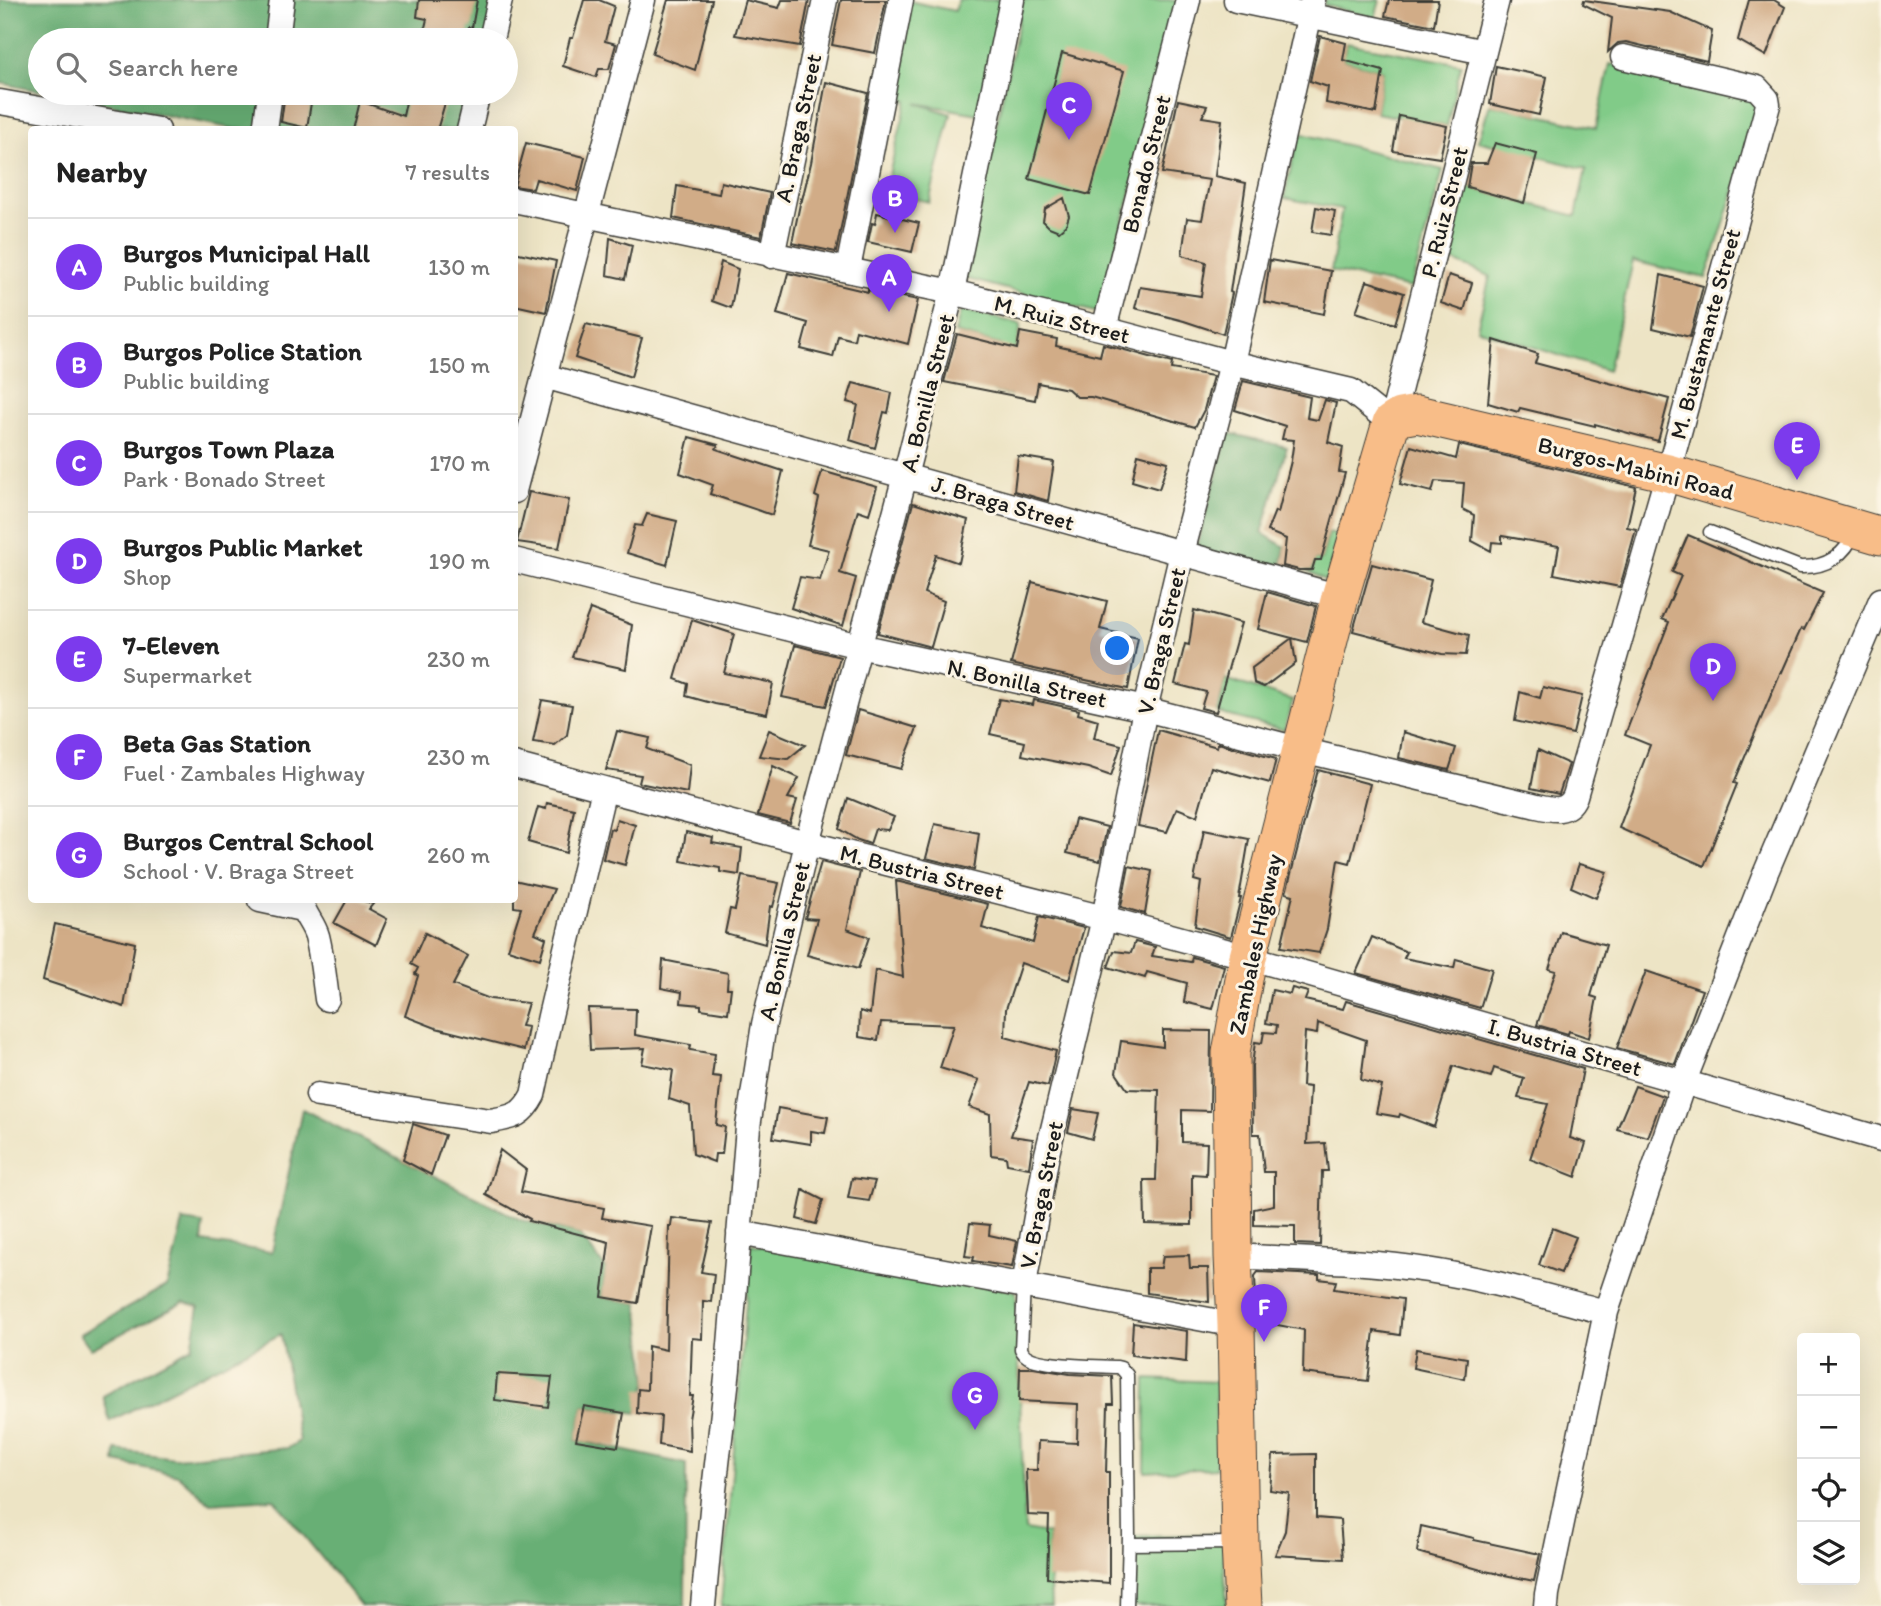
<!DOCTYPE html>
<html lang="en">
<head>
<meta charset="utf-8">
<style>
  body { margin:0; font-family:Itim,sans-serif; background:#f2f2f2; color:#222 }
  .controls { position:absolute; right:21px; bottom:21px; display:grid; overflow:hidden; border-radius:7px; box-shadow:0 7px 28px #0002 }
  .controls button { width:63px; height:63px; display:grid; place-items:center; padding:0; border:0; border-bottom:2px solid #e0e0e0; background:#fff; color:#222; font:35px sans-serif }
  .you { position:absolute; left:1118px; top:649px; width:24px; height:24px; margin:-18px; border:5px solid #fff; border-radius:50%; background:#1a73e8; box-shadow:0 0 0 10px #1a73e833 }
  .badge { display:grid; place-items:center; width:46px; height:46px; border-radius:50%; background:#7c3aed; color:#fff; font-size:23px; font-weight:700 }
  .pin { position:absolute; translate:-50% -58px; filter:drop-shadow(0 2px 4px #0008) }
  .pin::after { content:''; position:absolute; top:37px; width:24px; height:21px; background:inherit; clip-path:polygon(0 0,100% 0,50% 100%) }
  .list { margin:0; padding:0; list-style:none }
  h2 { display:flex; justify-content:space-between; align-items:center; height:91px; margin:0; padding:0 28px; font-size:30px }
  h2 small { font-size:23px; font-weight:400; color:#767676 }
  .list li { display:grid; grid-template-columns:46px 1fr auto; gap:21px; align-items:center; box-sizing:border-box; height:98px; padding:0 28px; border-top:2px solid #e0e0e0 }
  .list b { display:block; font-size:26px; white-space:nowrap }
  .list p { margin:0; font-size:23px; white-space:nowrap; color:#767676 }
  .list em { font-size:23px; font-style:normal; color:#767676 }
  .icon { flex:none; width:38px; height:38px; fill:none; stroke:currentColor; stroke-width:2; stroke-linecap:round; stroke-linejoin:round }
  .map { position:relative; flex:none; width:1881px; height:1606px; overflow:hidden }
  .search { position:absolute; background:#fff; box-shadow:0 7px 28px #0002; left:28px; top:28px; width:490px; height:77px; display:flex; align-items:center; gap:18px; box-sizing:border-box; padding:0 24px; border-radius:38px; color:#767676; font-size:26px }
  .panel { position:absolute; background:#fff; box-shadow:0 7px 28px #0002; left:28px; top:126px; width:490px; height:777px; border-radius:7px }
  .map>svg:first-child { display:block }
  .green { fill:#81cb88; stroke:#4e7452; stroke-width:2 }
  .forest { fill:#68af74; stroke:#426648; stroke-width:2 }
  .building { fill:#d1ac87 }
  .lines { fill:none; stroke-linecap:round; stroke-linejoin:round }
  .lane-casing { stroke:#3b3a35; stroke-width:15 }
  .street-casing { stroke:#3b3a35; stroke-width:27 }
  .primary-casing { stroke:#3b3a35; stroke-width:39 }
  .lane { stroke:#fff; stroke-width:12 }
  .street { stroke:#fff; stroke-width:24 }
  .primary { stroke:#f8bd88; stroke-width:37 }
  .labels { text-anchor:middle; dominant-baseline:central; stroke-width:6; stroke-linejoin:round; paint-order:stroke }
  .street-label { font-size:23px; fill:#1c1c1c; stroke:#fcf5e5 }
</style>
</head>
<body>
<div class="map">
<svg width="1881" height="1606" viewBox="0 0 1881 1606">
  <rect width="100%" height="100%" fill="#fcf5e5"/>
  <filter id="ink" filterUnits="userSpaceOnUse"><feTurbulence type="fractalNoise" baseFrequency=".0143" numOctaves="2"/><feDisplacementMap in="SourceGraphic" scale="14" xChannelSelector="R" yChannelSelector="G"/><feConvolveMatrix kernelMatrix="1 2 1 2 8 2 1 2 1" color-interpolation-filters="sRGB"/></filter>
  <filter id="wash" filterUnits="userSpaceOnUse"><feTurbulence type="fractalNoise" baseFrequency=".00686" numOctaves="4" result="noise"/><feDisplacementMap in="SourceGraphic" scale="28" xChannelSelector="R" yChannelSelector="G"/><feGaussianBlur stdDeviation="1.57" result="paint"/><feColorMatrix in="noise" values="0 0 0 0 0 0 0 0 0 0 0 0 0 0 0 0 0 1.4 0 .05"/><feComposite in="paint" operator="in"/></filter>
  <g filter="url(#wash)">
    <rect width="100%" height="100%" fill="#ede4c5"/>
    <path class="green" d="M904 0 955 11 958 0H1003L978 114 916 103 951 114 929 202 885 191 907 101 883 94Z
      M1023 0H1169L1181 2 1099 313 964 278Z
      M1325 0H1380L1375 18 1324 5Z
      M1346 43 1461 64 1447 126 1376 113 1383 71 1343 60Z
      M1610 64 1764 101 1706 278 1633 261 1608 371 1477 329 1490 276 1448 259 1467 187 1576 216 1586 169 1478 141 1490 104 1596 128Z
      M1299 133 1443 170 1411 288 1331 271 1342 209 1284 198Z
      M961 310 1021 324 1010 395 993 391 1001 345 955 333Z
      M1329 533 1337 535 1328 582 1306 570H1312L1315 560H1321Z
      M1225 679 1293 700 1284 730 1218 713Z
      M751 1244 1016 1291 1025 1530 1048 1534 1051 1606H721Z
      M1146 1379 1216 1382V1468L1145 1472Z
      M1222 1534 1227 1606H1127L1129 1536Z"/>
    <path class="forest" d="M0 0H501L492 40H40V91L0 83Z
      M51 93H479L470 130 235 129Z
      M1228 433 1287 447 1262 533 1285 547 1278 580 1194 556Z
      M302 1109 521 1220 579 1234 606 1269 602 1297 638 1303 647 1383 637 1413 584 1406 576 1440 686 1464 685 1606H361L274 1499 210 1503 178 1475 115 1462 116 1450 175 1458 288 1448 299 1441 281 1334 110 1421 103 1396 192 1347 199 1307 184 1302 91 1349 80 1334 167 1286 183 1221 204 1224 202 1242 272 1252Z"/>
    <g id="blocks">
      <path class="building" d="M419 0H477L472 28 469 27 467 40H422L427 19 417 17Z
        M584 0H599L614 6 605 41 616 44 609 69H599L596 77 563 66 570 38H573Z
        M668 0H712L695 70 652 54Z
        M745 0 779 8 782 0H809L800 46 735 35Z
        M841 0H886L875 53 832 45Z
        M1389 0H1438L1434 26 1385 16Z
        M1584 0 1670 12 1712 31 1707 61 1626 42 1618 43 1608 52 1612 18 1583 4Z
        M1749 0H1774L1785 7 1766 56 1738 40Z
        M1320 36 1346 43 1343 60 1383 71 1376 113 1326 103 1328 87 1310 81Z
        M1062 53 1124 71 1090 195 1029 179Z
        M1496 66 1547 77 1539 115 1490 104Z
        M826 82 868 93 836 252 792 243 801 199 802 200 811 163Z
        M408 93H448L437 130H353L360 101 403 116Z
        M284 100 311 103 307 128 281 122Z
        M1178 100 1207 106 1202 117 1222 120 1215 176 1246 183 1230 292 1232 293 1223 334 1184 321 1135 308 1140 287 1201 296 1206 262 1182 255 1187 218 1202 220 1210 180 1162 173Z
        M1399 116 1447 126 1440 158 1393 151Z
        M526 143 585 157 577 191 536 179 533 189 514 186Z
        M1495 143 1537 154 1524 203 1467 187 1471 163H1487Z
        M721 182 770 193 761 237 673 218 677 186 719 194Z
        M1064 198 1069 216 1066 225 1059 231 1049 227 1043 221 1045 209Z
        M1316 207 1335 211 1331 235 1312 232Z
        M877 213 919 223 912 252 868 242 872 223 875 224Z
        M610 238 632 245 625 279 607 275Z
        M514 252 556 261 546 312 514 305Z
        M1270 260 1331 271 1324 314 1264 302Z
        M721 262 738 269 731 308 712 301Z
        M788 273 868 292V290L918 300 908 344 856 330 854 340 838 336 833 357 801 349 808 323 777 314Z
        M1449 275 1472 283 1464 311 1441 303Z
        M1661 275 1703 286 1690 337 1653 328Z
        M1367 281 1404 293 1395 324 1356 312Z
        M586 324 642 338 631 377 575 358Z
        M1020 332 1057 339 1056 346 1100 356 1103 344 1172 363 1171 369 1213 376 1204 410 1195 427 1091 397H1077L1068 389 1038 383 1035 400 944 382 957 334 1017 349Z
        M1494 340 1538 354 1535 363 1669 399 1658 441 1595 424V426L1520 408 1518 412 1488 403Z
        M1243 381 1310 397 1307 418 1318 420 1325 400 1336 403 1328 442 1343 447 1339 472 1345 473 1321 560H1315L1312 570H1299L1283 566 1286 539 1267 531 1275 511 1278 513 1291 461 1294 440 1282 439 1285 426 1235 410Z
        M853 383 892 393 888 413 884 412 875 448 850 440 858 405 847 402Z
        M689 437 718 445 716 449 783 471 772 515 710 494 713 485 680 473Z
        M1459 445 1636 487 1627 527 1636 529 1620 587 1554 574 1559 546 1502 536V543L1492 542 1491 551 1472 541 1474 515 1462 509 1464 483 1435 481 1432 492 1400 484 1411 446 1456 459Z
        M1138 454 1168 462 1159 489 1132 481Z
        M1018 456 1054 462 1048 501 1014 491Z
        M822 471 877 487 869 514 858 510 840 573 856 578 843 626 791 608 800 577 820 580 829 550 808 545 819 498 815 496Z
        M529 492 569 500 559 548 517 542Z
        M913 503 968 520 959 563 936 555 924 593 944 601 931 647 878 633Z
        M647 514 677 521 667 565 627 553 635 525 642 526Z
        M1688 535 1823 593 1804 630 1801 629 1782 672 1781 671 1734 783 1737 784 1704 866 1619 828 1650 745 1625 735 1669 622 1662 619 1681 576 1672 572Z
        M1372 564 1431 580 1421 622 1469 635 1466 655 1442 654 1353 631Z
        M1032 582 1107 601 1100 629 1138 638 1128 689 1011 664Z
        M1267 592 1316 606 1307 642 1292 638 1296 663 1264 687 1254 683 1252 668 1292 638 1258 629Z
        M590 609 632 625 626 669 572 657Z
        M1194 610 1241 623 1216 712 1201 708 1206 692 1175 684 1185 644 1189 645Z
        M692 620 734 634 724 673 773 683 767 714 715 704 686 696 688 684 675 679Z
        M795 645 840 657 826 706 782 697Z
        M1543 687 1582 696 1573 734 1515 721 1520 692 1540 698Z
        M999 699 1033 705 1034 700 1079 710 1078 714 1098 720 1094 738 1121 745 1111 776 1088 768 1022 755 1025 742 990 734Z
        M542 700 572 705 567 735 555 745 533 742Z
        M858 710 917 728 901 769 846 755Z
        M769 730 805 745 788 759 759 756Z
        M1158 730 1217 747 1218 743 1276 759 1270 783 1211 767 1197 816 1177 808 1167 832 1138 826Z
        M617 731 650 738 647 749 690 765 687 793 639 783 641 775 606 770Z
        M1403 732 1456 748 1449 770 1399 758Z
        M1538 750 1569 764 1559 794 1531 788Z
        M773 766 799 778 788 798 797 800 790 823 758 815Z
        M1318 770 1370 784 1350 863 1338 860 1327 929 1319 953 1281 947 1293 895 1286 893Z
        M848 798 894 817 888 830 875 829 870 844 858 840 839 829Z
        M547 803 574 809 566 853 528 842 538 807 546 809Z
        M617 819 635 825 625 865 603 859 610 829 614 830Z
        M1075 819 1107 827 1100 861 1067 853Z
        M935 824 979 833 974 870 926 858Z
        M1204 830 1249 839 1239 898H1241L1231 937 1195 926 1201 882 1194 880Z
        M686 832 713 838 712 843 742 848 739 875 720 872V868L681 861Z
        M821 862 860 872 847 929 869 937 858 969 807 955 817 919 805 918Z
        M1579 864 1607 872 1596 898 1571 887Z
        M1129 866 1152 871 1145 914 1121 907Z
        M742 876 779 883 773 907 770 906 765 944 725 933 730 909 735 910Z
        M514 880 554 889 535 933 546 938 540 959 508 949 521 908 514 907Z
        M896 881 988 904 982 928 1033 943 1039 917 1084 928 1069 980 1021 963 1006 1009 1005 1037 1056 1051 1048 1086 1029 1082 1011 1136 1033 1139 1029 1168 1007 1164 1006 1157 991 1155 990 1114 969 1107 979 1080 940 1068 954 1025 881 1022 878 1040 859 1037 860 1011 870 1014 875 970 903 977Z
        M347 900H361L373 904 369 909 387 919 376 945 334 923Z
        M55 924 135 943 124 1007 43 980Z
        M1561 932 1606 945 1591 996 1597 998 1589 1038 1569 1031 1568 1034 1537 1025 1556 971 1549 969Z
        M425 933 468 956 453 985 490 999 528 1003 521 1026 528 1027 524 1050 436 1028 405 1016 418 976 415 974 418 968 411 964Z
        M1372 937 1407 952 1404 958 1454 968 1456 959 1492 969 1480 1008 1356 973Z
        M1135 942 1155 947 1152 956 1191 962 1192 957 1224 966 1213 1009 1184 1002 1187 983 1147 972 1145 978 1108 967 1114 951 1131 953Z
        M663 960 728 973 727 988H731L728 1013 701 1009V1005L681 1003 682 992 661 988Z
        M1646 971 1702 990 1675 1064 1617 1048Z
        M1292 988 1308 992 1305 1000 1343 1009 1346 1001 1583 1069 1570 1138 1586 1143 1576 1177 1530 1159 1548 1104 1518 1098 1524 1078 1494 1068 1491 1077 1453 1066 1434 1127 1400 1114 1399 1117 1376 1113 1382 1086 1361 1080 1366 1040 1318 1023 1317 1034 1305 1032 1302 1086 1310 1087 1307 1144 1325 1143 1328 1171H1322L1320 1245 1295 1244V1226L1254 1225V1209L1274 1205V1172H1264L1260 1134H1253L1252 1066 1255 1042 1262 1043 1264 1032 1276 1033 1277 1025 1266 1023 1272 990 1290 994Z
        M588 1008 636 1009 635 1035 691 1045 690 1050 715 1054 712 1076 721 1077 716 1125 725 1127 722 1154H715L714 1162 693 1154 690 1106 669 1099 673 1070 642 1064 645 1048 590 1050Z
        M1163 1030 1211 1031 1210 1111 1182 1110V1142L1207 1143 1206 1175 1192 1174V1225L1145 1224 1144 1180H1156L1159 1090 1127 1089 1116 1073 1121 1041 1163 1047Z
        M1635 1086 1663 1096 1648 1137 1617 1129Z
        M778 1108 828 1117 825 1133 811 1131V1144L773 1138Z
        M1073 1109 1098 1113 1092 1139 1068 1132Z
        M413 1124 445 1135 431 1175 403 1160Z
        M500 1150 526 1170 521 1192 604 1208 602 1218 651 1226 638 1303 602 1297 609 1242 529 1221 530 1219 486 1195Z
        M852 1178 875 1181 869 1201 848 1198Z
        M803 1190 823 1200 816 1224 797 1219Z
        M672 1218 712 1223 701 1272 714 1274 711 1302 703 1301 702 1339 692 1338 690 1396H693L689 1419 690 1451 659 1445 661 1416 637 1413 638 1389 647 1390 648 1346 666 1350 669 1226H671Z
        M970 1223 990 1225 989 1235 1017 1241 1012 1267 973 1261 974 1257 965 1256Z
        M1552 1228 1576 1237 1561 1273 1539 1265Z
        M1189 1255 1190 1268H1208L1209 1302 1147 1293V1268H1161L1163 1256Z
        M1258 1272 1319 1275V1279L1336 1281 1334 1289 1403 1299 1400 1335 1374 1331 1368 1381 1303 1373 1304 1330 1257 1321 1255 1276Z
        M1133 1323 1187 1331 1186 1362 1131 1355Z
        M1416 1349 1467 1358 1465 1379 1413 1368Z
        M1020 1368H1033L1070 1374 1112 1376 1113 1404H1108L1106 1472H1109V1583L1047 1578 1049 1516 1028 1515 1026 1470H1037L1038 1441 1077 1443 1078 1404 1019 1401Z
        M497 1374 552 1377 548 1407 495 1400Z
        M584 1406 624 1413 618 1447 576 1440Z
        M1316 1454V1518L1340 1520 1343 1559 1275 1555 1285 1531 1289 1493 1270 1490 1273 1455Z
        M1421 1526 1474 1538V1540L1540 1554 1534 1581 1485 1571 1417 1552Z"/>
    </g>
  </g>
  <g filter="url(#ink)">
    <use href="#blocks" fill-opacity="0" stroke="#3b3a35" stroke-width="2"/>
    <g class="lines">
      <g class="lane-casing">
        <path id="lane" d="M1710 532 1800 567C1826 568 1846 555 1855 531
          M1024 1285 1021 1349C1024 1354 1023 1354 1028 1357 1042 1366 1098 1366 1117 1367L1121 1368 1127 1375 1129 1536 1127 1606
          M1129 1544 1236 1543"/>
      </g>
      <g class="street-casing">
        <path id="street" d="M1236 0 1484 52
          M277 40 282 0
          M491 40 500 0
          M0 102 158 130
          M265 130 270 93
          M469 130 478 93
          M514 200 952 292 1104 329 1232 363 1351 391 1391 423 1497 0
          M772 256 825 0
          M848 269 901 0
          M1104 329 1188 0
          M544 376 1340 597
          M514 491 643 0
          M514 560 859 646 1145 709 1302 750 1533 805C1550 809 1567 815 1575 796L1668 473 1768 105 1767 99 1757 88 1623 57
          M514 765 807 843 1104 918 1248 957 1881 1139
          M260 900 302 909
          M301 900C302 913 313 922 317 936 322 956 324 978 327 999
          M318 1095 491 1121C513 1117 522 1116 533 1095L550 1016 604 789
          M739 1233 1236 1325
          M1233 1256C1298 1260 1363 1260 1427 1270 1487 1279 1547 1297 1606 1312
          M1024 1285 1047 1154 1104 918 1145 709 1182 553 1232 363 1313 0
          M703 1606 713 1499 728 1369 748 1127 764 1024 807 843 905 476 952 292 1012 0
          M1546 1606 1547 1594 1606 1312 1684 1081 1766 872 1881 600"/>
      </g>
      <g class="primary-casing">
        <path id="primary" d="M1243 1606 1240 1543 1236 1325 1233 1256 1231 1053 1248 957 1340 597 1391 423 1400 417 1417 414 1668 473 1881 536"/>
      </g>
      <use href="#lane" class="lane"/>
      <use href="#street" class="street"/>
      <use href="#primary" class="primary"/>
    </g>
  </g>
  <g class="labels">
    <g class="street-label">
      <text transform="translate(798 128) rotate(-78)">A. Braga Street</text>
      <text transform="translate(1146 164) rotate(-76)">Bonado Street</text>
      <text transform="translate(1444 212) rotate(-76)">P. Ruiz Street</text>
      <text transform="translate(1062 319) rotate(14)">M. Ruiz Street</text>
      <text transform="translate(1705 334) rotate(-75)">M. Bustamante Street</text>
      <text transform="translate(927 393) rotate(-76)">A. Bonilla Street</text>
      <text transform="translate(1636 468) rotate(14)">Burgos-Mabini Road</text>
      <text transform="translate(1003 503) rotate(16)">J. Braga Street</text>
      <text transform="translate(1161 641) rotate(-77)">V. Braga Street</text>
      <text transform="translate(1027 683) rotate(12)">N. Bonilla Street</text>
      <text transform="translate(922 872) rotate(14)">M. Bustria Street</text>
      <text transform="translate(784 941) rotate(-77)">A. Bonilla Street</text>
      <text transform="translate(1255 944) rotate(-78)">Zambales Highway</text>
      <text transform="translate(1565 1047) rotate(16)">I. Bustria Street</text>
      <text transform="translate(1041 1195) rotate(-79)">V. Braga Street</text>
    </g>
  </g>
</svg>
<div class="controls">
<button>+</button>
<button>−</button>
<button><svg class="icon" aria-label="locate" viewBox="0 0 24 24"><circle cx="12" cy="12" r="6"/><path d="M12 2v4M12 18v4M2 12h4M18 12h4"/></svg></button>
<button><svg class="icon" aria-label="layers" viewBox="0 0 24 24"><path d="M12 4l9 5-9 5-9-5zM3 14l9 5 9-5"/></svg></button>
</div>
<div class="you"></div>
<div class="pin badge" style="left:889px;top:312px">A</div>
<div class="pin badge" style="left:895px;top:233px">B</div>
<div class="pin badge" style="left:1069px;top:140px">C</div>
<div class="pin badge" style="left:1713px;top:701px">D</div>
<div class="pin badge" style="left:1797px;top:480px">E</div>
<div class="pin badge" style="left:1264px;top:1342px">F</div>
<div class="pin badge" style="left:975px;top:1430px">G</div>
<div class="search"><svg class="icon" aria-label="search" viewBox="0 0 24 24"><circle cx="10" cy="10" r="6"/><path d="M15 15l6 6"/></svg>Search here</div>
<section class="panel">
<h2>Nearby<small>7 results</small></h2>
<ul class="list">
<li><span class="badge">A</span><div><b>Burgos Municipal Hall</b><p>Public building</p></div><em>130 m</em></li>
<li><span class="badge">B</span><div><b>Burgos Police Station</b><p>Public building</p></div><em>150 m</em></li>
<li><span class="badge">C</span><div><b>Burgos Town Plaza</b><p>Park · Bonado Street</p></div><em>170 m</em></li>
<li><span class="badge">D</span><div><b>Burgos Public Market</b><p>Shop</p></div><em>190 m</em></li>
<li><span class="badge">E</span><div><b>7-Eleven</b><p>Supermarket</p></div><em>230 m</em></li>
<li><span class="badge">F</span><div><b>Beta Gas Station</b><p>Fuel · Zambales Highway</p></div><em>230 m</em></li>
<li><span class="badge">G</span><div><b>Burgos Central School</b><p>School · V. Braga Street</p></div><em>260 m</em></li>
</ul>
</section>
</div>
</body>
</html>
